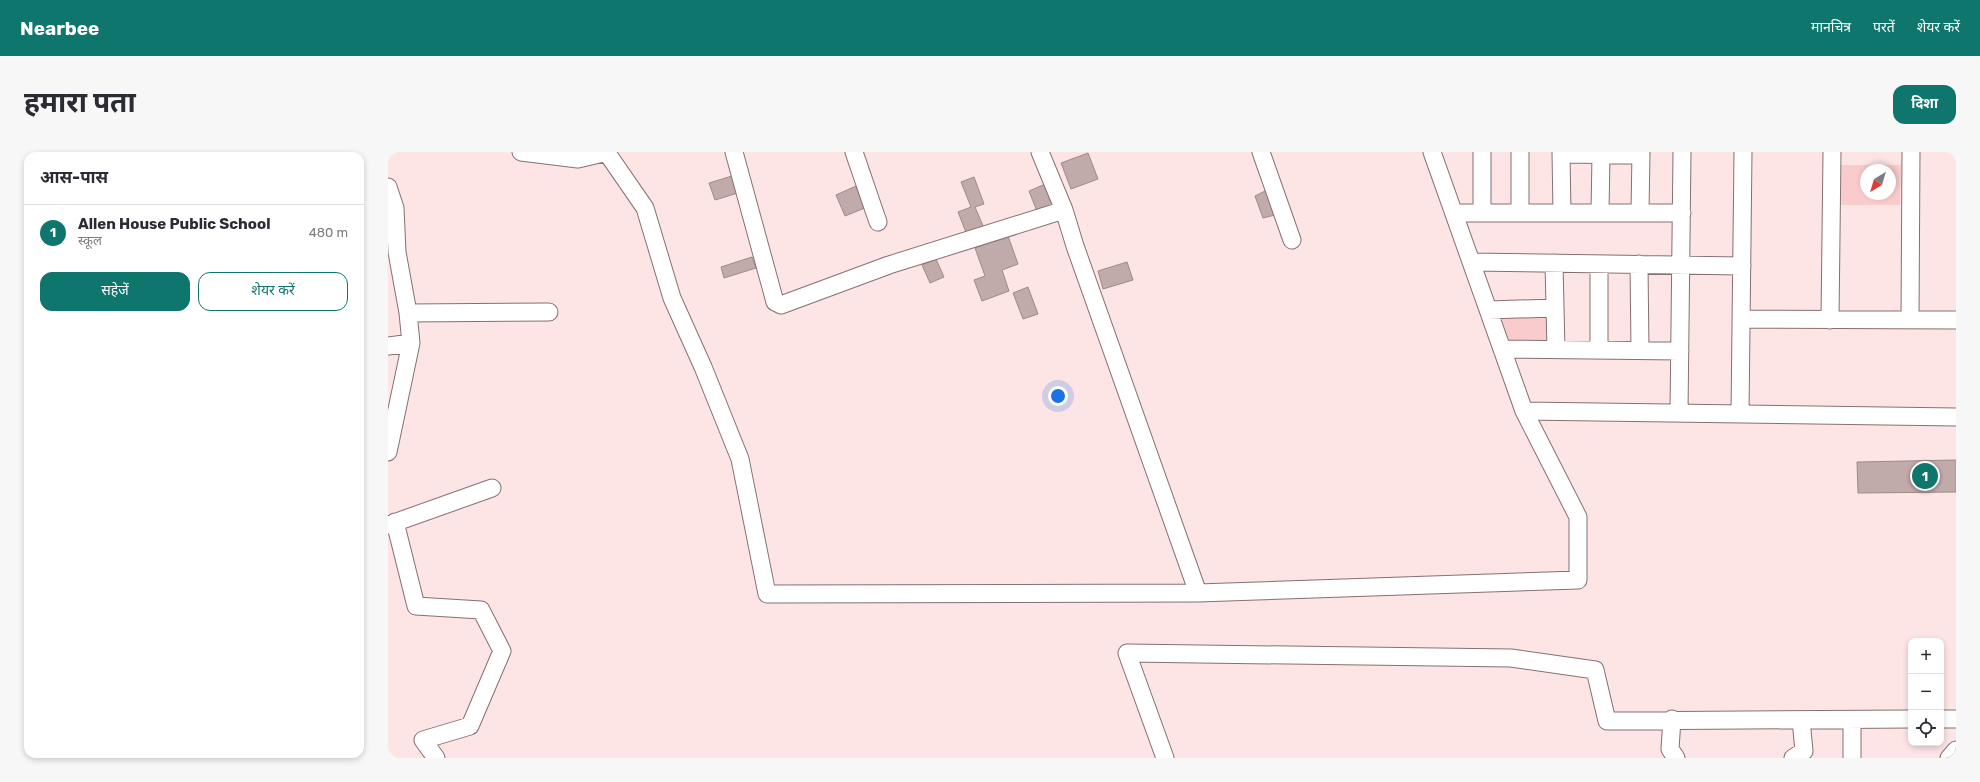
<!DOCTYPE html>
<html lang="hi">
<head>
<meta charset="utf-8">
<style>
  body { margin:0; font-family:Rubik,"Noto Sans Devanagari",sans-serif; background:#f7f7f7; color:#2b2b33 }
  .controls { position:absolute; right:12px; bottom:12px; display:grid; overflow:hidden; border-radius:8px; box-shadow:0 2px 6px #0003 }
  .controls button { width:36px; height:36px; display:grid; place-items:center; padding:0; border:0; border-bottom:1px solid #e1e1e2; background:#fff; color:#2b2b33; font:20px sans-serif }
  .compass { position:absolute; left:1472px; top:12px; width:36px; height:36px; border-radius:50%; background:#fff; box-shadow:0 2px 6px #0003; rotate:218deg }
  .you { position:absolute; left:670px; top:244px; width:14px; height:14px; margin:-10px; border:3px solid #fff; border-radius:50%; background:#1a73e8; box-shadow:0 0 0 6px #1a73e833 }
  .badge { display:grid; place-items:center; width:26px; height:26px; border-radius:50%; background:#0f766e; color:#fff; font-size:13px; font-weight:700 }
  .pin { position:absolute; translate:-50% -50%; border:2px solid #fff; box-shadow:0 1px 4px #0006 }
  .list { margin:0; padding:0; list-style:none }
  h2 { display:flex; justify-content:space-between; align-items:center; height:52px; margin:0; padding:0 16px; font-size:17px }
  h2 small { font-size:13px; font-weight:400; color:#7c7c81 }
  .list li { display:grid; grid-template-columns:26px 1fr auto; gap:12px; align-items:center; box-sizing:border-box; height:56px; padding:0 16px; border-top:1px solid #e1e1e2 }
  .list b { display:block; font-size:15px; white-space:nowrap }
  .list p { margin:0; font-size:13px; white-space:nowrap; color:#7c7c81 }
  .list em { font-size:13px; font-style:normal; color:#7c7c81 }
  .actions { display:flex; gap:8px; padding:12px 16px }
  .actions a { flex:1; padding:9px 0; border:1px solid #0f766e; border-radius:12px; text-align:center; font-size:14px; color:#0f766e }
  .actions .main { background:#0f766e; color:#fff }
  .icon { flex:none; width:22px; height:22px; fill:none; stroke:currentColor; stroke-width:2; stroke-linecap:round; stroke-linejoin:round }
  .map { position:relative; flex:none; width:1568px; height:606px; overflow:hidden; border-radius:12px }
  header { display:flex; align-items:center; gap:24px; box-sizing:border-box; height:56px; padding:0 20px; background:#0f766e; color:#fff }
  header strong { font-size:19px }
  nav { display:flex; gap:22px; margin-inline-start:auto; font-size:14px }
  .intro { display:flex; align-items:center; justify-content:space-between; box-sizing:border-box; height:96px; padding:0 24px }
  h1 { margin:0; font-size:28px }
  .button { padding:10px 18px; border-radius:12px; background:#0f766e; color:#fff; font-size:14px; font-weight:700 }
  main { display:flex; gap:24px; padding:0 24px }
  aside { flex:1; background:#fff; border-radius:12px; box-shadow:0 2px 6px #0003 }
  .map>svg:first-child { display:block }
  .green { fill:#f9cbcc; fill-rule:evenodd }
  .building { fill:#c1aaaa; stroke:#9f8989 }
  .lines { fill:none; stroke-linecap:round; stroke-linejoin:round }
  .minor-casing { stroke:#867071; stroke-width:19 }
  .minor { stroke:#fff; stroke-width:17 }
</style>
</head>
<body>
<header>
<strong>Nearbee</strong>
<nav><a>मानचित्र</a><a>परतें</a><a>शेयर करें</a></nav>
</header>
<div class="intro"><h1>हमारा पता</h1><a class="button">दिशा</a></div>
<main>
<aside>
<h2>आस-पास<small></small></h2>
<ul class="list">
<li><span class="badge">1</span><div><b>Allen House Public School</b><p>स्कूल</p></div><em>480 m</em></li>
</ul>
<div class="actions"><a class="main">सहेजें</a><a>शेयर करें</a></div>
</aside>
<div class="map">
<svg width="1568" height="606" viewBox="0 0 1568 606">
  <rect width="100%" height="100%" fill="#fde4e5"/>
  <path class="green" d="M1451 13H1513L1512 53H1452ZM1478 18H1502V42H1478Z
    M1111 162H1161L1162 195 1119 192Z"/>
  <path class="building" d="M700 1 710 27 683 37 673 11Z
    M344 24 350 41 327 48 321 31Z
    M586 25 596 52 587 55 596 76 579 83 570 60 583 55 573 30Z
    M662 30 671 54 650 62 641 39Z
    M468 34 477 56 457 64 448 43Z
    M879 38 887 63 875 66 867 44Z
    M620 84 630 112 614 118 621 139 594 149 586 128 597 124 587 96Z
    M364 105 368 116 336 126 333 115Z
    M548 107 556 125 542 131 534 113Z
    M739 110 745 128 715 137 710 119Z
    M640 135 650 162 635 167 625 141Z
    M1568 308V340L1470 341 1469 310Z"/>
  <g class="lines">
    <g class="minor-casing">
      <path id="minor" d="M133 0 190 7 220 0
        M346 0 387 150 393 153 501 113 676 58
        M466 0 490 70
        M652 0 676 58 687 94 810 441
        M873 0 904 88
        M1132 0V61
        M1173 0 1174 61
        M219 1 257 56 284 146 315 215 352 307 379 442 810 441 1190 428V365L1136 259 1044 0
        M1173 2 1253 3
        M0 35 7 56 9 100 20 161 23 191 0 300
        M1066 61H1294
        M1094 61V0
        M1212 61 1213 3
        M1252 61 1253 0
        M1083 110 1354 114
        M1166 111 1168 198
        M1211 112V198
        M1251 112 1252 199
        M1100 158 1167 156
        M20 161 161 160
        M1353 167 1568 168
        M1442 168 1444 0
        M1522 168 1523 0
        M0 194 23 191
        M1114 197 1292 199
        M1136 259 1568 265
        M1291 261 1294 0
        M1352 262 1355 0
        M7 370 28 454 93 458 114 499 82 574 35 588 48 606
        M0 373 104 336
        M1284 567 1282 597 1288 606
        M1553 567H1568
        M777 606 739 501 1123 506 1207 518 1219 569 1523 567
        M1405 606 1416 599 1413 568
        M1464 606V568
        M1561 606 1568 598"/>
    </g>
    <use href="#minor" class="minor"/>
  </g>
</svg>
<div class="controls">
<button>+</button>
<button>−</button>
<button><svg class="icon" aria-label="locate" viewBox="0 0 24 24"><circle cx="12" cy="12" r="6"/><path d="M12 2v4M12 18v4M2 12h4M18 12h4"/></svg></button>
</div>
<svg class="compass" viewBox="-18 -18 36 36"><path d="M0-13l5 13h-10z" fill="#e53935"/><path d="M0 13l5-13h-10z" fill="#7c7c81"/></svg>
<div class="you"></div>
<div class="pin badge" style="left:1537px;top:324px">1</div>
</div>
</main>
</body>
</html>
